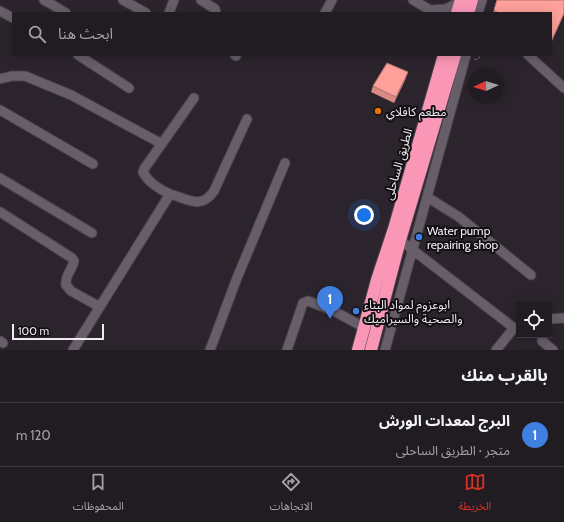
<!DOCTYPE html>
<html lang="ar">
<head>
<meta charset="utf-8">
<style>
  body { margin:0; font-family:Cabin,"Noto Sans Arabic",sans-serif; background:#29242a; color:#f1f3f6; direction:rtl }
  .controls { position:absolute; right:12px; bottom:12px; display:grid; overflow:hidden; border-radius:0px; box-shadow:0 2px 10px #0003 }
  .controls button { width:36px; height:36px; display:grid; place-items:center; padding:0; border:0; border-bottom:1px solid #3e3940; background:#211b22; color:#f1f3f6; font:20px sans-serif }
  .compass { position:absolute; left:468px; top:68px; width:36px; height:36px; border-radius:50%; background:#211b22; box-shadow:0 2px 10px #0003; rotate:266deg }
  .scale { position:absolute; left:12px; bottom:10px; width:92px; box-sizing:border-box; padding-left:4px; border:2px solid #efeaf0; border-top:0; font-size:11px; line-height:14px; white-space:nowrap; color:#efeaf0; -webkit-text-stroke:3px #120f13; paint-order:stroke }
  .you { position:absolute; left:364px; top:215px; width:14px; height:14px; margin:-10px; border:3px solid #fff; border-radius:50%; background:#1a73e8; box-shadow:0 0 0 6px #1a73e833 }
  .badge { display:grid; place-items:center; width:26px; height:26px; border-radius:50%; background:#d93025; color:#fff; font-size:13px; font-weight:700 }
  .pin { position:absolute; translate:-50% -33px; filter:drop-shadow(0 1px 2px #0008) }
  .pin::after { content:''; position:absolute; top:21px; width:14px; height:12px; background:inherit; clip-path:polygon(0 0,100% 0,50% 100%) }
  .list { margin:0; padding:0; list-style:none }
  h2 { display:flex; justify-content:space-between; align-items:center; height:52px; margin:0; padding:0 16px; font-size:17px }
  h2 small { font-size:13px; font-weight:400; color:#a2a1a5 }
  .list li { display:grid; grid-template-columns:26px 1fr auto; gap:12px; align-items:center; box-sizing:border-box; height:64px; padding:0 16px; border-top:1px solid #3e3940 }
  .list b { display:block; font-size:15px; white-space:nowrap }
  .list p { margin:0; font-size:13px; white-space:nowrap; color:#a2a1a5 }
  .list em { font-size:13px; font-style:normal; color:#a2a1a5 }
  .icon { flex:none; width:22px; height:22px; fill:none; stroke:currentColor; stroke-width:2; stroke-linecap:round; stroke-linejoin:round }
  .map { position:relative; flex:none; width:564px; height:350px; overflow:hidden; direction:ltr }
  .search { position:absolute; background:#211b22; box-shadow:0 2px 10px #0003; left:12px; right:12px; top:12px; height:44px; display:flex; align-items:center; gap:10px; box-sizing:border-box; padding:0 14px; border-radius:0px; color:#a2a1a5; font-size:15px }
  .sheet { height:116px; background:#211b22 }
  nav { display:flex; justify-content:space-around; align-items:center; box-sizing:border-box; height:56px; border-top:1px solid #3e3940; background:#211b22; font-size:11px; color:#a2a1a5 }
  nav a { display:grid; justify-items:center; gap:2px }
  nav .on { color:#d93025 }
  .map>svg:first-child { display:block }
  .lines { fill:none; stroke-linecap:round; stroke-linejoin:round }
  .minor-casing { stroke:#49424a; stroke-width:11 }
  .highway-casing { stroke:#49424a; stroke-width:14 }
  .path { stroke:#746d75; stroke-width:1; stroke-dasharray:3 2; stroke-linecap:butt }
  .minor { stroke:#675e69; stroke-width:9 }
  .highway { stroke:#fa97b6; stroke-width:12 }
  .path-bridge { stroke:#746d75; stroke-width:1; stroke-dasharray:3 2; stroke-linecap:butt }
  .wall { fill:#da8a84 }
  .shaded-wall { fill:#b1716c }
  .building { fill:#fda19a; stroke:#b1716c }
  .food-dot { fill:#e8710a; stroke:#120f13; stroke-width:1.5 }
  .shop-dot { fill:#3f7fe0; stroke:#120f13; stroke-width:1.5 }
  .labels { text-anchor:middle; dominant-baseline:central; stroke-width:4; stroke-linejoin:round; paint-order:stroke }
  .poi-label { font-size:12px; fill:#efeaf0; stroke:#120f13; text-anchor:start }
  .street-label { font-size:12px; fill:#efeaf0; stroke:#120f13 }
</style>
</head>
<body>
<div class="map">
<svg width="564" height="350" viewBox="0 0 564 350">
  <rect width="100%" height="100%" fill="#2c242d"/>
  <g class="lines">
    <g class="minor-casing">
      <path id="minor" d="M44 0 66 13
        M123 0 146 13
        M201 0 215 9 216 13
        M413 0 435 13
        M431 10 446 9 460 2
        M0 11 13 18
        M169 13 174 0
        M325 13 332 0
        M478 13 482 0
        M78 55 129 88
        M235 55 236 56
        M528 55 564 88
        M0 79 12 76H25L71 95 162 144
        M0 110 93 164
        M0 178 92 233
        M170 194C160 190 148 182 143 172L144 169 194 98
        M427 197 459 217 531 275
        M0 212 72 258 74 261C72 271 65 274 66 285L71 291 100 307
        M400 240 514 328
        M549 319 564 318
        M0 341 3 343
        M542 341 553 350
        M73 350 170 194C188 199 201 210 214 191L247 119
        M210 350 237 278 285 163
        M287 350 303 303 308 301 334 311 365 328
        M385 350 466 55
        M496 350 514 328 518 327"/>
    </g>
    <g class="highway-casing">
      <path id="highway" d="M457 13 461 0
        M468 13 472 0
        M358 350 377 280 394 229 444 55
        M371 350 400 240 455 55"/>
    </g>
    <path class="path" d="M474 59 478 60 480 55"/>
    <use href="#minor" class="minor"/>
    <use href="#highway" class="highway"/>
    <path class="path-bridge" d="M462 55 471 58"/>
  </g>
  <path class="wall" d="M497 0H564V14L551 43V13H493Z
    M406 78 394 103 371 92 373 86Z"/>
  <path class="shaded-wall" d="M408 72 406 78 394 103 396 97Z"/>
  <path class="building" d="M497 0H564V13L551 42V13H498L494 10Z
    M387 63 408 72 396 97 373 86Z"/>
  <circle class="food-dot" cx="378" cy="111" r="4"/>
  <g class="shop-dot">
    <circle cx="419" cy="237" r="4"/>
    <circle cx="356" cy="311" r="4"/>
  </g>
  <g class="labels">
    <g class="poi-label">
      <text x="386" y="111">مطعم كافلاي</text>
      <text x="427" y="230">Water pump<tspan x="427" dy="14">repairing shop</tspan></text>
      <text x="364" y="304">ابوعزوم لمواد البناء<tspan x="364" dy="14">والصحية والسيراميك</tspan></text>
    </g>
    <g class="street-label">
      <text transform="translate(398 164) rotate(-74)">الطريق الساحلى</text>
    </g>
  </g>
</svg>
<div class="controls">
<button><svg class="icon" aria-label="locate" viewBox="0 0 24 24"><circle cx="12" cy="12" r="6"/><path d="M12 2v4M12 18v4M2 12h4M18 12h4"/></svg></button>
</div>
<svg class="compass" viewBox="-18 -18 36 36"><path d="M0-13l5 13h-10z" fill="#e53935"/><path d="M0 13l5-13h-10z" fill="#a2a1a5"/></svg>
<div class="scale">100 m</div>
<div class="you"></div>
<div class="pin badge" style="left:330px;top:319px;background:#3f7fe0">1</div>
<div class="search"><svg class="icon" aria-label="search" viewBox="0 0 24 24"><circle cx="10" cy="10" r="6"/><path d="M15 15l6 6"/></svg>ابحث هنا</div>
</div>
<section class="sheet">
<h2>بالقرب منك<small></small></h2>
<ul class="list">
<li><span class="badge" style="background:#3f7fe0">1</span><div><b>البرج لمعدات الورش</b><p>متجر · الطريق الساحلى</p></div><em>120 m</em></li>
</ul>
</section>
<nav>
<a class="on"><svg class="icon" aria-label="map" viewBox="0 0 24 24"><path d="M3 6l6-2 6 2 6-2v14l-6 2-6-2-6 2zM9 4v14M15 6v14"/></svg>الخريطة</a>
<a><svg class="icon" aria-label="directions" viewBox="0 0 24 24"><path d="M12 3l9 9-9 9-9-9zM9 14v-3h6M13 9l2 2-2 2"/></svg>الاتجاهات</a>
<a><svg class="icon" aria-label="saved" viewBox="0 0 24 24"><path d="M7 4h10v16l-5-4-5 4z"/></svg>المحفوظات</a>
</nav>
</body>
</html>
